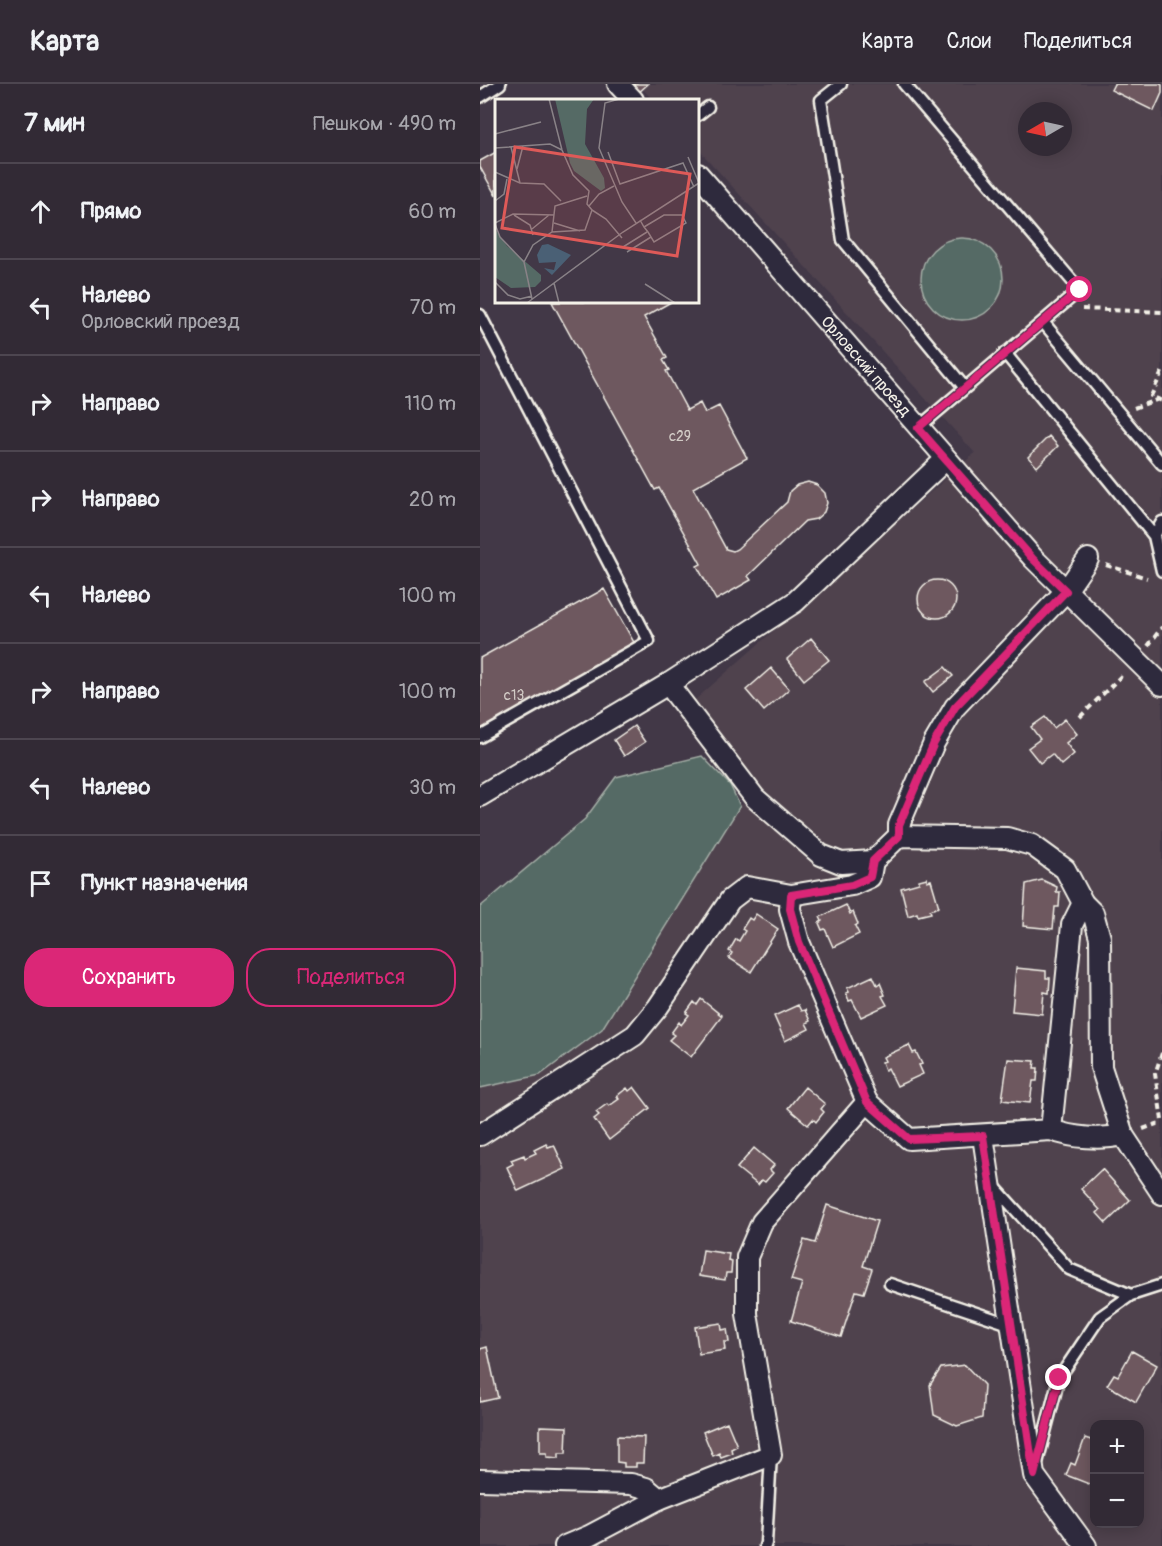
<!DOCTYPE html>
<html lang="ru">
<head>
<meta charset="utf-8">
<style>
  body { margin:0; font-family:Pangolin,sans-serif; background:#3a323d; color:#f1f3f6 }
  .controls { position:absolute; right:18px; bottom:18px; display:grid; overflow:hidden; border-radius:12px; box-shadow:0 3px 15px #0003 }
  .controls button { width:54px; height:54px; display:grid; place-items:center; padding:0; border:0; border-bottom:2px solid #4d4650; background:#322a35; color:#f1f3f6; font:30px sans-serif }
  .compass { position:absolute; left:538px; top:18px; width:54px; height:54px; border-radius:50%; background:#322a35; box-shadow:0 3px 15px #0003; rotate:261deg }
  .stop { position:absolute; width:18px; height:18px; margin:-14px; border:4px solid #db2777; border-radius:50%; background:#fff }
  .stop.end { background:#db2777; border-color:#fff; box-shadow:0 2px 6px #0008 }
  .list { margin:0; padding:0; list-style:none }
  h2 { display:flex; justify-content:space-between; align-items:center; height:78px; margin:0; padding:0 24px; font-size:26px }
  h2 small { font-size:20px; font-weight:400; color:#a8a7ad }
  .list li { display:grid; grid-template-columns:39px 1fr auto; gap:18px; align-items:center; box-sizing:border-box; height:96px; padding:0 24px; border-top:2px solid #4d4650 }
  .list b { display:block; font-size:22px; white-space:nowrap }
  .list p { margin:0; font-size:20px; white-space:nowrap; color:#a8a7ad }
  .list em { font-size:20px; font-style:normal; color:#a8a7ad }
  .actions { display:flex; gap:12px; padding:18px 24px }
  .actions a { flex:1; padding:14px 0; border:2px solid #db2777; border-radius:24px; text-align:center; font-size:21px; color:#db2777 }
  .actions .main { background:#db2777; color:#fff }
  .icon { flex:none; width:33px; height:33px; fill:none; stroke:currentColor; stroke-width:2; stroke-linecap:round; stroke-linejoin:round }
  .map { position:relative; flex:none; width:682px; height:1462px; overflow:hidden }
  header { display:flex; align-items:center; gap:36px; box-sizing:border-box; height:84px; padding:0 30px; background:#322a35; border-bottom:2px solid #4d4650 }
  header strong { font-size:28px }
  nav { display:flex; gap:33px; margin-inline-start:auto; font-size:21px }
  main { display:flex }
  aside { flex:1; background:#322a35 }
  .map>svg:first-child { display:block }
  .built { fill:#4f424e; fill-rule:evenodd }
  .green { fill:#556a65; stroke:#a4aea6; stroke-width:1.5 }
  .building { fill:#6e585f; stroke:#f4f1e8; stroke-width:1.5 }
  .lines { fill:none; stroke-linecap:round; stroke-linejoin:round }
  .service-casing { stroke:#f4f1e8; stroke-width:15 }
  .minor-casing { stroke:#f4f1e8; stroke-width:24 }
  .path { stroke:#f4f1e8; stroke-width:4; stroke-dasharray:6 4.5; stroke-linecap:butt }
  .service { stroke:#2f2a3d; stroke-width:10 }
  .minor { stroke:#2f2a3d; stroke-width:20 }
  .route { stroke:#db2777; stroke-width:8 }
  .labels { text-anchor:middle; dominant-baseline:central; stroke-width:4.5; stroke-linejoin:round; paint-order:stroke }
  .number-label { font-size:14px; fill:#d2cbc6 }
  .street-label { font-size:16px; fill:#f4f1e8; stroke:#2f2a3d }
  .inset-road { fill:none; stroke:#898287; stroke-width:1.5 }
  .view { fill:#de5a58; fill-opacity:0.15; stroke:#de5a58; stroke-width:3 }
  .inset-edge { fill:none; stroke:#f4f1e8; stroke-width:3 }
</style>
</head>
<body>
<header>
<strong>Карта</strong>
<nav><a>Карта</a><a>Слои</a><a>Поделиться</a></nav>
</header>
<main>
<aside>
<h2>7 мин<small>Пешком · 490 m</small></h2>
<ul class="list">
<li><svg class="icon" aria-label="ahead" viewBox="0 0 24 24"><path d="M12 20V5M6 11l6-6 6 6"/></svg><div><b>Прямо</b></div><em>60 m</em></li>
<li><svg class="icon" aria-label="left" viewBox="0 0 24 24"><path d="M17 20v-9H6M10 6l-5 5 5 5"/></svg><div><b>Налево</b><p>Орловский проезд</p></div><em>70 m</em></li>
<li><svg class="icon" aria-label="right" viewBox="0 0 24 24"><path d="M7 20v-9h11M14 6l5 5-5 5"/></svg><div><b>Направо</b></div><em>110 m</em></li>
<li><svg class="icon" aria-label="right" viewBox="0 0 24 24"><path d="M7 20v-9h11M14 6l5 5-5 5"/></svg><div><b>Направо</b></div><em>20 m</em></li>
<li><svg class="icon" aria-label="left" viewBox="0 0 24 24"><path d="M17 20v-9H6M10 6l-5 5 5 5"/></svg><div><b>Налево</b></div><em>100 m</em></li>
<li><svg class="icon" aria-label="right" viewBox="0 0 24 24"><path d="M7 20v-9h11M14 6l5 5-5 5"/></svg><div><b>Направо</b></div><em>100 m</em></li>
<li><svg class="icon" aria-label="left" viewBox="0 0 24 24"><path d="M17 20v-9H6M10 6l-5 5 5 5"/></svg><div><b>Налево</b></div><em>30 m</em></li>
<li><svg class="icon" aria-label="arrive" viewBox="0 0 24 24"><path d="M6 21V4h12l-3 4 3 4H6"/></svg><div><b>Пункт назначения</b></div></li>
</ul>
<div class="actions"><a class="main">Сохранить</a><a>Поделиться</a></div>
</aside>
<div class="map">
<svg width="682" height="1462" viewBox="0 0 682 1462">
  <rect width="100%" height="100%" fill="#423847"/>
  <filter id="ink" filterUnits="userSpaceOnUse"><feTurbulence type="fractalNoise" baseFrequency=".0167" numOctaves="2"/><feDisplacementMap in="SourceGraphic" scale="12" xChannelSelector="R" yChannelSelector="G"/><feConvolveMatrix kernelMatrix="1 2 1 2 8 2 1 2 1" color-interpolation-filters="sRGB"/></filter>
  <g filter="url(#ink)">
    <path class="built" d="M158 0H682V1462H0V887L283 707 215 616 495 369 218 65V16H173ZM547 27H583V63H547ZM614 1340H660V1440H614Z"/>
    <path class="green" d="M441 195a41 41 0 1 1 82 0a41 41 0 1 1-82 0Z
      M222 672 250 701 260 722 122 945 60 991 0 1004V823L105 735 136 693Z"/>
    <path class="building" d="M146 0H168L156 11Z
      M634 0H680L682 1V9L674 27 631 6Z
      M16 68V112L0 83V77Z
      M72 218H191L164 233 187 274 183 276 189 286 186 287 207 326 220 319 225 329 239 322 267 374 213 404 246 465 253 467 257 465 307 418 310 407 317 401 328 398 337 401 345 409 347 419 344 428 336 435 325 437 268 492 271 496 236 516 217 482 221 480 179 404 175 406Z
      M569 352 578 362 557 383 548 373Z
      M438 515a19 19 0 1 1 38 0a19 19 0 1 1-38 0Z
      M124 505 156 562 0 648V574Z
      M331 554 349 576 324 596 307 575Z
      M465 583 473 592 453 608 445 598Z
      M291 584 309 605 284 627 266 606Z
      M565 633 574 644 585 635 597 650 586 659 594 670 581 681 572 670 560 679 548 664 560 655 551 643Z
      M154 642 165 658 144 672 134 656Z
      M447 794V797L451 796 459 823 450 826 451 829 438 832 437 829 428 832 421 804 439 799V796Z
      M562 796 577 803 576 808H580L579 823H575L573 845 543 842 546 800Z
      M366 821 370 830 373 828 378 840 375 842 379 850 353 863 345 845 342 846 339 839 342 837 340 833Z
      M276 830 298 845 271 888 249 874 252 869 249 867 256 855 259 857 265 847 262 845 269 834 272 836Z
      M536 884 566 887V894H570L569 909 564 908 562 930 532 927Z
      M393 892 397 901 400 899 405 911 402 912 407 921 381 933 372 916 369 917 366 909 369 908 367 904Z
      M221 915 242 932 211 973 189 956 194 951 191 949 199 938 201 941 209 931 206 929 214 918 217 921Z
      M318 921 321 927 325 926 330 937 326 939 329 945 305 957 294 932Z
      M429 961 433 969 436 968 442 980 439 981 443 990 417 1002 408 984 405 986 402 978 405 977 403 973Z
      M528 975 555 977 554 984H558L557 997H553L550 1019 522 1016Z
      M154 1003 170 1024 129 1056 114 1035 119 1031 116 1028 127 1020 129 1022 139 1015 137 1012 147 1004 149 1007Z
      M325 1003 345 1020 341 1025 344 1028 336 1038 333 1035 328 1041 308 1024Z
      M66 1060 68 1063 74 1061 85 1085 38 1107 27 1083 33 1080 31 1076 44 1071 45 1074 56 1069 54 1066Z
      M274 1064 294 1081 290 1086 293 1089 285 1098 282 1096 278 1101 257 1084Z
      M622 1085 650 1116 626 1139 617 1129 620 1126 601 1105Z
      M347 1121 397 1137 383 1182 392 1185 384 1209 376 1207 361 1253 311 1237 322 1199 311 1196 324 1156 335 1159Z
      M223 1166 249 1170 248 1176 252 1177 251 1189H246L245 1196 219 1192Z
      M241 1239 242 1246 247 1245 249 1258H244L245 1266 219 1270 215 1243Z
      M7 1263 18 1314 0 1318V1265Z
      M652 1267 677 1281 656 1318 627 1301 634 1290 638 1292Z
      M485 1281 504 1301 502 1334 477 1342 454 1331 450 1301 461 1284Z
      M247 1338 257 1362 251 1365 252 1369 241 1373 239 1369 233 1372 223 1348Z
      M60 1342 87 1343 86 1369H79V1374L67 1373V1369H60Z
      M137 1352 164 1353 163 1379H156V1383H144V1379L137 1378Z
      M605 1354 614 1357V1402L586 1391 591 1379 595 1381Z"/>
    <g class="lines">
      <g class="service-casing">
        <path id="service" d="M361 0 341 16 363 156 485 304
          M424 0 600 206 438 344
          M0 13 20 0
          M218 31 228 23
          M0 231 169 557 0 653
          M563 238 682 380
          M525 269 674 452
          M682 438 674 452 682 487
          M513 1101 589 1185 651 1211
          M410 1200 532 1241
          M557 1379 579 1294 620 1233 651 1211 682 1201
          M285 1462 286 1459 291 1371"/>
      </g>
      <g class="minor-casing">
        <g id="minor">
          <path d="M138 0 153 16"/>
          <path id="s1" d="M218 90 553 474 682 601"/>
          <path d="M188 600 275 714 341 771 361 779 393 777"/>
          <path d="M0 712 188 600 315 518 466 375"/>
          <path d="M419 752V741L454 659 475 623 586 507 608 475"/>
          <path d="M311 811 310 825 319 858 387 1018 429 1055 571 1046C593 1054 621 1056 643 1051"/>
          <path d="M571 1046 592 841 603 819"/>
          <path d="M0 1051 155 951 178 923 250 816 267 803 311 811 372 801 390 793 393 777 419 752 527 754 552 761 585 785 603 819 613 829 620 854 621 983 643 1051 682 1110"/>
          <path d="M503 1052 554 1391 606 1462"/>
          <path d="M0 1396 151 1400 166 1404 179 1415"/>
          <path d="M85 1462 109 1452 179 1415 291 1371 267 1230V1173L282 1138 387 1018"/>
        </g>
      </g>
      <path class="path" d="M602 225 682 228
        M682 288 671 312 682 317
        M654 324 682 314
        M626 481 667 494
        M668 562 682 543
        M600 633 643 590
        M682 969 675 990 682 1036
        M663 1045 682 1038"/>
      <use href="#service" class="service"/>
      <use href="#minor" class="minor"/>
    </g>
  </g>
  <g class="lines" filter="url(#ink)">
    <path class="route" d="M579 1294 554 1391 503 1052 429 1055 387 1018 319 858 310 825 311 811 372 801 390 793 393 777 419 752V741L454 659 475 623 586 507 552 474 438 344 600 206"/>
  </g>
  <g class="labels">
    <g class="number-label">
      <text x="200" y="352">с29</text>
      <text x="34" y="611">с13</text>
    </g>
    <g class="street-label">
      <text stroke="none"><textPath href="#s1" startOffset="255">Орловский проезд</textPath></text>
    </g>
  </g>
  <g transform="translate(15 15)">
    <rect width="204" height="204" fill="#423847"/>
    <path d="M60 0H99L92 10 90 45 109 79 110 89 106 92 79 72 75 64ZM0 130 12 147 46 176V182L40 188 16 189 0 178Z" fill="#556a65"/>
    <path d="M53 145 76 156 57 176 49 169 59 171 61 163 44 164 42 156 47 146Z" fill="#4a6075"/>
    <path class="inset-road" d="M124 0 110 4 104 49 127 103 141 124M0 35 46 23M16 48 25 84 49 85 66 102M0 49 55 45 67 51M113 53 125 85 188 64 199 88M193 58 204 84M22 70 28 47M0 73 25 84M0 102 9 95 12 80M94 107 104 95 119 87M97 111 111 120 127 139M19 116 35 126 38 136M145 121 149 128 153 133 159 143 191 124 187 116H169L149 128M0 124 18 115 59 116M59 124 85 132M0 125 5 138 29 163M37 130 54 116M57 133 60 107 92 97M128 148 152 133M132 153 156 138M0 183 13 196 25 200 37 197M59 184 64 204M150 185 180 204M37 200 29 163 38 146 57 133 90 131 97 111 92 105 94 92 78 76 67 51 54 0M32 204 128 133 204 84"/>
    <path class="view" d="M20 48 195 75 182 157 7 129Z"/>
    <rect width="204" height="204" class="inset-edge"/>
  </g>
</svg>
<div class="controls">
<button>+</button>
<button>−</button>
</div>
<svg class="compass" viewBox="-18 -18 36 36"><path d="M0-13l5 13h-10z" fill="#e53935"/><path d="M0 13l5-13h-10z" fill="#a8a7ad"/></svg>
<div class="stop" style="left:600px;top:206px"></div>
<div class="stop end" style="left:579px;top:1294px"></div>
</div>
</main>
</body>
</html>
